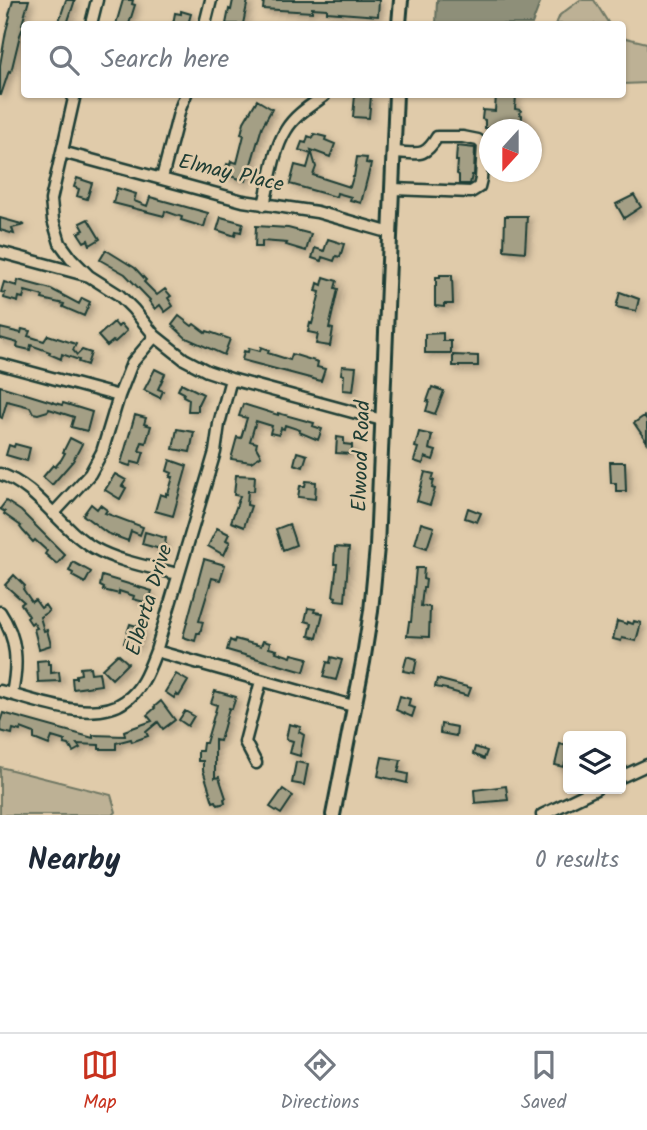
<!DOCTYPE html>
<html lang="en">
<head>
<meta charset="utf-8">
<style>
  body { margin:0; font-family:Kalam,sans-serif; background:#f2f2f3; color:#1f2937 }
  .controls { position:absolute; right:21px; bottom:21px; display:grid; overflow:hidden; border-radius:7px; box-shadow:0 2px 5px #0004 }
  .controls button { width:63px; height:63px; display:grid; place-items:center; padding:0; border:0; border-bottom:2px solid #e0e1e3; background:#fff; color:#1f2937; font:35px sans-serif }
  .compass { position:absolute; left:479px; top:119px; width:63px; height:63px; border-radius:50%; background:#fff; box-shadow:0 2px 5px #0004; rotate:201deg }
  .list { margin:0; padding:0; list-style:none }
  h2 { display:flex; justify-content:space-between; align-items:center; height:91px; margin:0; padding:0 28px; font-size:30px }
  h2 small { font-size:23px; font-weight:400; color:#747a83 }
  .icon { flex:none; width:38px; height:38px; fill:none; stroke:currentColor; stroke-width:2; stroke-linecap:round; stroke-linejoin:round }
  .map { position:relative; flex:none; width:647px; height:815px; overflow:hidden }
  .search { position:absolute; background:#fff; box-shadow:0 2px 5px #0004; left:21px; right:21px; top:21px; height:77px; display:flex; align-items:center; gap:18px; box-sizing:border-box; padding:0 24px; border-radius:7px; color:#747a83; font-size:26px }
  .sheet { height:217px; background:#fff }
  nav { display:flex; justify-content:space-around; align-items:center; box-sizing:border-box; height:98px; border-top:2px solid #e0e1e3; background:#fff; font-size:19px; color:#747a83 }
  nav a { display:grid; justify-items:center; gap:4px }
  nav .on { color:#c8321e }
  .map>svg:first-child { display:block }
  .green { fill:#bdb195; stroke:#6e7764; stroke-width:2 }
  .water { fill:#8e8f79; stroke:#626e5d; stroke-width:2 }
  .building { fill:#a49f85; stroke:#1f3d34; stroke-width:2; filter:url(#shadow) }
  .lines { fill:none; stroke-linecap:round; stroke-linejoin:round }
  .minor-casing { stroke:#1f3d34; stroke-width:15 }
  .major-casing { stroke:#1f3d34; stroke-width:18 }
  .minor { stroke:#e0cbaa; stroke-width:10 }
  .major { stroke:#e0cbaa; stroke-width:12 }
  .labels { text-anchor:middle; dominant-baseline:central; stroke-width:5; stroke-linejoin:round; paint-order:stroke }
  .street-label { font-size:21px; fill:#1f3d34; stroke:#e0cbaa }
</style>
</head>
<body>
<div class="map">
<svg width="647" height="815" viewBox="0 0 647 815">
  <defs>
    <filter id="shadow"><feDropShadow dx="3.5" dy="3.5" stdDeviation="3.5" flood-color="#0004"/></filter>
  </defs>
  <rect width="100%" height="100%" fill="#e0cbaa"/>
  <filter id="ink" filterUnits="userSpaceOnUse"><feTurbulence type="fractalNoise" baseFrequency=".0143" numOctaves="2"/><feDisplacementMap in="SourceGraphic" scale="14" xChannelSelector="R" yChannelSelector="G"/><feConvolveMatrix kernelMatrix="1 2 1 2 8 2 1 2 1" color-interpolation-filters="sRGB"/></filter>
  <g filter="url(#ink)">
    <path class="green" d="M580 0H594L609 24H556L560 15Z
      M622 37 647 43V83L623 84Z
      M0 767 111 795 116 812 113 815H0Z"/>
    <path class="water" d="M437 0H541L532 24H436Z"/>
    <path class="building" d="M13 0H29L22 24 24 25 20 35 11 72 9 71 1 95H0V65L6 31 10 16 9 15Z
      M66 0H75L67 24H58Z
      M123 0H133L132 4 135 5 129 24H116Z
      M233 0H248L243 24H226L229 9 231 10Z
      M264 0H379L378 16 327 12V9L312 8V12L263 9Z
      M181 11 191 14 188 24H173L175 13 181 14Z
      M496 94 516 96 515 109 521 110 520 114 522 115 521 130 485 128V120L482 119 483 110 495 111Z
      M355 95 371 96 369 118 353 117Z
      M257 100 272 109 262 127 246 181 224 174 227 164 230 165 231 161 237 163 244 135 241 134 244 122Z
      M314 134 326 137 325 140 335 144 330 157 311 150 316 167 313 175 350 187 353 177H354L357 157 367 158 366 163 371 164 361 203 350 200 351 197 337 193 336 197 290 184 295 165 307 168 311 154 299 150 302 142 306 143 308 136 313 138Z
      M457 146 475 148 474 175H472L470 184H459V175L457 174 458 161H456Z
      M77 178 92 183 87 199 77 196 79 189 74 187Z
      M117 188 136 194 134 201 147 206 150 197 208 213 204 227 181 220 182 217 165 211 164 216 113 203Z
      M634 195 641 207 624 218 616 204Z
      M505 216H527L525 252 504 250Z
      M221 217 243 223 241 232 236 231 235 236 217 230Z
      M0 218 25 225 12 228 14 234 0 230Z
      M88 219 100 239 90 245 88 240 84 242 78 233 84 230 80 223Z
      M256 226 288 228 311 234 306 251 286 245 287 243 262 241V247H255Z
      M328 239 344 244 340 257 336 256 334 261 322 257 321 261 312 258 315 248 324 251Z
      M106 250 135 268 146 280 144 282 157 295 165 289 171 296 168 298 173 306 165 312 160 305 155 309 149 301 150 300 125 274 100 260Z
      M440 275H452L453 304H444V307L435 306V286H436V277H440Z
      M324 277 337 281 335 288 338 289 329 328 333 329 330 346 316 344 318 334 308 332 310 323 312 324 320 292 316 291 318 283 322 285Z
      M18 280 51 289 79 304 82 298 90 302 84 316 63 307 64 304 42 299 43 296 25 291 23 298 19 297 18 302 4 298 5 293 1 292 4 282 17 286Z
      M620 292 639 299 636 311 616 307Z
      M179 316 192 326 194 324 206 333 207 331 230 339 224 355 186 338 172 325Z
      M114 322 118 327 121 324 127 331 115 342 113 341 107 346 98 336Z
      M0 328 21 333 22 329 30 331 28 336 44 341 48 335 76 344 73 350 77 355 82 350 91 353 87 365 78 362 79 360 62 354 61 359 49 354 50 352 31 345 30 350 17 347 18 343 0 338Z
      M443 333V341H451V353H425V334Z
      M261 347 269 350 268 353 290 360 292 354 318 362 317 367 325 369 321 381 242 360 244 351 248 352 249 348 260 351Z
      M453 355 478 356V366H453Z
      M342 366 356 367 353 391 343 390 344 375 341 374Z
      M155 369 165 374 158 389 163 391 160 398 144 390Z
      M181 383 203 394 198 404V411H188L189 399 183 396 184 393 178 390Z
      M0 386 62 405 63 403 92 412 87 431 71 427 74 417 49 409 48 411 38 414 33 413 30 407 7 401 2 418 0 417Z
      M432 387 444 391 435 414 426 411 429 401H427Z
      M243 404 278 415V413L314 423 313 426 322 429 318 440 299 432 300 430 285 425 284 429 281 428 279 435 270 433 272 426 256 421 250 441 257 443 256 447 261 456 251 462 231 459 237 437 241 438 247 418 239 416Z
      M135 415 146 418 144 424 151 426 146 443 142 442 139 451 144 452 140 464 132 462 130 466 121 463Z
      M644 416 647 420V442L634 423Z
      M177 429 194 432 190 452 173 449Z
      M419 432 432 435 429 449 436 451 433 460 425 457 423 464 414 461 418 448 415 447Z
      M337 437 344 438V444L352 445V454L336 453Z
      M70 438 82 444 73 461 52 485 43 477 53 465 55 467 61 460 65 453 63 452Z
      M15 444 30 448 27 461 6 455 9 445 14 447Z
      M297 452 307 455 303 467 294 464Z
      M170 460 187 466 173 516 155 511 160 494 166 496V493L168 494 173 477H170L172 473 167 471Z
      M610 462H625L626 491H616V483H611Z
      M425 472 434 474 432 480H434L432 488 435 489 430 505 417 501Z
      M115 474 126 480 122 486 126 488 120 499 105 490Z
      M236 475 255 476 254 491H248L247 505 251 506 244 527 231 522 240 496 234 495Z
      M306 481 316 482 315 499 298 497 300 486H305Z
      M6 501 21 511 65 555 57 564 45 554 47 551 35 540 33 542 23 531 20 527 21 526 4 514 5 512 0 509Z
      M91 504 97 509 100 505 107 510 105 513 143 527 140 535 131 531 128 541 107 533 83 515Z
      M468 508 481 513 477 522 465 518Z
      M421 523 434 527 427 548 415 544Z
      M289 524 296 545 283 550 276 529Z
      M217 528 229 534 226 540 230 542 224 555 208 546Z
      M145 532 166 538 164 550 142 544Z
      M335 547 349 548 345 601 335 600 336 597 333 596 337 564H334Z
      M204 559 225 565 220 580 212 578 199 621 203 622 200 633H197L195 641 183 637Z
      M73 562 91 572 85 583 72 576 73 573 69 571Z
      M416 568H424L423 579 426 580 425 588H423L421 606 430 607 429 637 407 636 409 622H411Z
      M14 575 25 586 23 589 32 602 35 600 41 608 45 605 49 611 40 617 44 631 47 630 51 645 39 649 34 629 37 628 33 622 31 624 27 618 29 616 21 604 24 602 5 585Z
      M102 576 152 591 148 603 133 599 134 596 119 591V594L103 590 104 588 100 586Z
      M308 608 315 609 314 612 323 613 317 638 309 636 312 623 305 621Z
      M617 621 627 624V622L633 624 634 621 641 623 636 641 622 638 621 641 613 639Z
      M130 624 143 628 137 647 124 643Z
      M235 639 261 646 263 641 270 643 269 648 277 650 276 652 291 657 292 654 308 658 304 672 227 650 230 640 234 642Z
      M118 654 128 663 112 679 102 669Z
      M407 656 417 659 414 673 403 671Z
      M331 657 342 660 336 680 323 677 327 662 330 663Z
      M48 660V664H51V673L59 672 60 681 38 682 37 661Z
      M90 667 91 673 99 672 101 685 73 689 72 678H76V675L81 674 80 668Z
      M176 674 188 681 179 696 176 694 174 698 165 692Z
      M437 679 471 688 468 696 447 690V689L435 687Z
      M215 691 236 697 232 709 229 708 220 741 215 740V778L219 777 226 798 224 799 225 803 218 805 216 801 213 802 203 770V761H198V751H202L203 743H206L217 705 211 703Z
      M400 696 410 699 408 706 415 708 412 717 396 710Z
      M161 701 175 720 163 729 158 722 146 732 148 736 132 742 131 739 116 743V749H99V745L77 744 80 748 73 752 69 745 64 744 65 741 52 737 49 745 34 739V733L21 728 20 731 13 729 12 734 0 731V722L3 713 93 738V735L125 736 124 731 152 721 147 715 155 708 154 707Z
      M185 711 194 716 188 726 179 720Z
      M289 724 301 727 299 732 304 735 300 756 290 753 293 741 286 739Z
      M441 724 457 727 456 736 440 733Z
      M560 744 568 746V764L565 763 564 767 555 765Z
      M475 747 487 751 484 759 473 754Z
      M382 757 401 760 398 772 408 774 407 783 378 776Z
      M296 762 308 764 304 785 292 783Z
      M506 786 508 800 475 803 474 790Z
      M283 789 293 796 281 814 270 807Z"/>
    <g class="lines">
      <g class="minor-casing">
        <path id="minor" d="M91 24 97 0
          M205 24 211 0
          M75 94 51 200 53 220 60 243 71 258 88 275
          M62 152 243 201 317 212 391 233
          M162 178 180 109 186 94
          M393 189 471 192 479 187 481 179 483 145 478 140 463 137H437C424 159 417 153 394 152
          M264 205C270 181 273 151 286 130 295 115 310 106 324 96
          M0 252 89 276 119 295 133 309 155 336 184 359 207 371 231 379 382 420
          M0 364 119 396
          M0 474C39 487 59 528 94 548 119 562 150 567 178 574
          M53 514 90 474 102 452 119 396 132 363 155 336
          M0 612C18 639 18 664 12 694
          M156 651 353 706
          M0 691C34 700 94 724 125 701 142 690 149 669 156 651L215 452 219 424 231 379
          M256 763 245 742 261 681
          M621 777 647 765
          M542 815 596 789"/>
      </g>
      <g class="major-casing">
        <path id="major" d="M399 24 401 0
          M333 815 363 662 371 611 377 547 396 94"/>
      </g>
      <use href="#minor" class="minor"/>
      <use href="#major" class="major"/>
    </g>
  </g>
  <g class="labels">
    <g class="street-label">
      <text transform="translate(231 174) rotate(13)">Elmay Place</text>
      <text transform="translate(362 456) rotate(-88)">Elwood Road</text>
      <text transform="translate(150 600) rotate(-73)">Elberta Drive</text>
    </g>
  </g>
</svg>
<div class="controls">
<button><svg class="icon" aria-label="layers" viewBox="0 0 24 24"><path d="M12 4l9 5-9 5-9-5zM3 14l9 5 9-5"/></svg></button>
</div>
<svg class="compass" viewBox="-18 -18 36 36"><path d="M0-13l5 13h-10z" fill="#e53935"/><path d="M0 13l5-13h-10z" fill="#747a83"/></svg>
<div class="search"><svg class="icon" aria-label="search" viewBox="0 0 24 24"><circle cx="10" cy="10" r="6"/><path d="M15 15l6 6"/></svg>Search here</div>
</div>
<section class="sheet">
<h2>Nearby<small>0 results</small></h2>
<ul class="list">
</ul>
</section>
<nav>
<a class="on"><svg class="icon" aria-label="map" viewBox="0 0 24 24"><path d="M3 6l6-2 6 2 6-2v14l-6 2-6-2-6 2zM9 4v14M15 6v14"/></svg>Map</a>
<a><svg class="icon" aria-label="directions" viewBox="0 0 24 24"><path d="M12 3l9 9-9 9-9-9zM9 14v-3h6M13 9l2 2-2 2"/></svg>Directions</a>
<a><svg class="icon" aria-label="saved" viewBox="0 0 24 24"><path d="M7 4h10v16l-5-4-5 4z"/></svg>Saved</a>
</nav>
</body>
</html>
